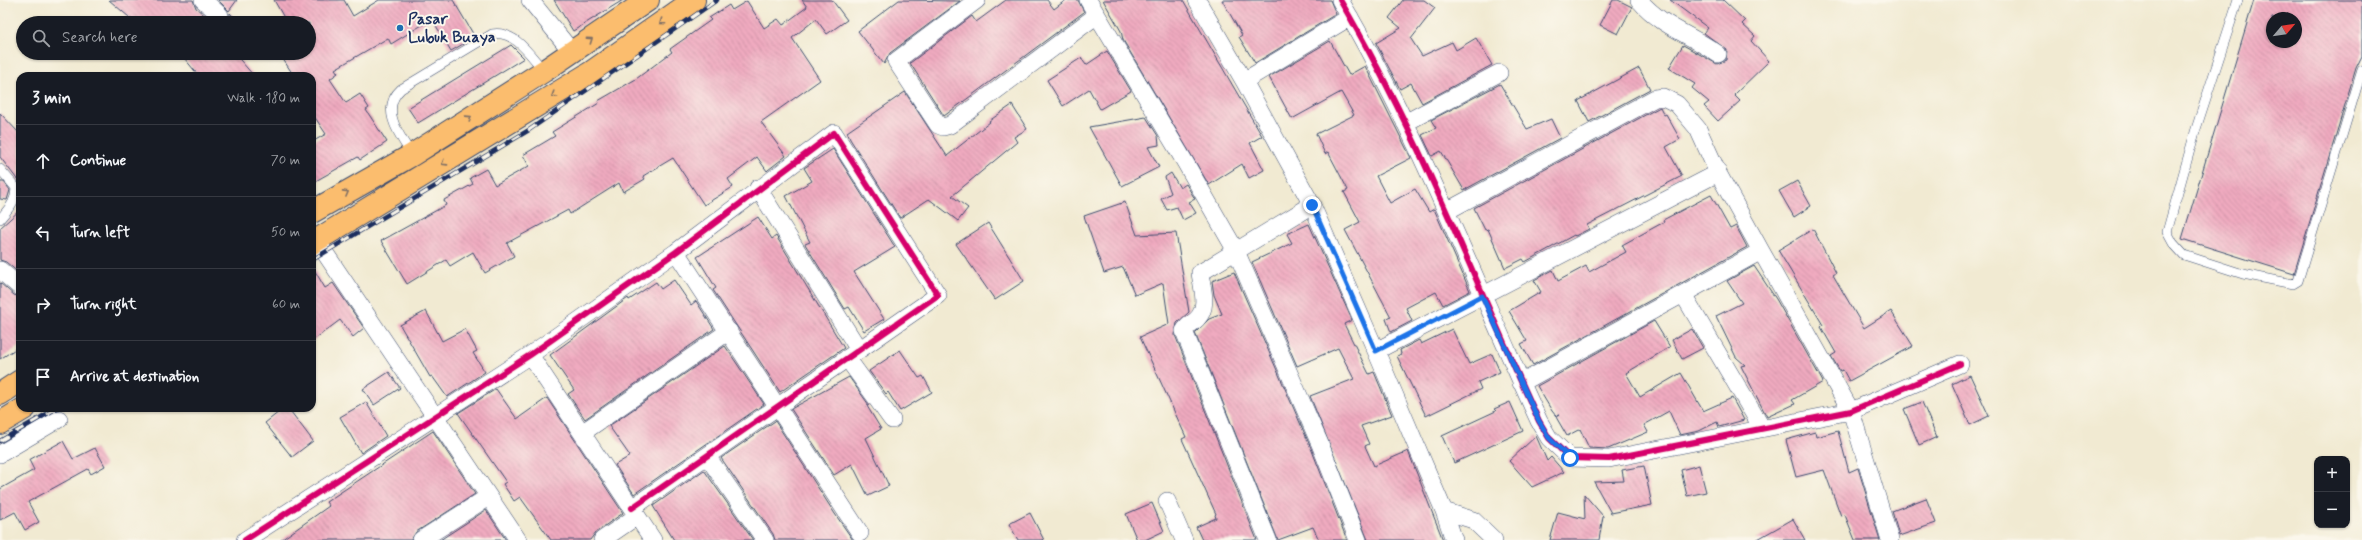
<!DOCTYPE html>
<html lang="en">
<head>
<meta charset="utf-8">
<style>
  body { margin:0; font-family:Mynerve,sans-serif; background:#20242c; color:#f1f3f6 }
  .controls { position:absolute; right:12px; bottom:12px; display:grid; overflow:hidden; border-radius:8px; box-shadow:0 1px 3px #0004 }
  .controls button { width:36px; height:36px; display:grid; place-items:center; padding:0; border:0; border-bottom:1px solid #363941; background:#171b24; color:#f1f3f6; font:20px sans-serif }
  .compass { position:absolute; left:2266px; top:12px; width:36px; height:36px; border-radius:50%; background:#171b24; box-shadow:0 1px 3px #0004; rotate:61deg }
  .stop { position:absolute; width:12px; height:12px; margin:-9px; border:3px solid #1a73e8; border-radius:50%; background:#fff }
  .stop.end { background:#1a73e8; border-color:#fff; box-shadow:0 1px 4px #0008 }
  .list { margin:0; padding:0; list-style:none }
  h2 { display:flex; justify-content:space-between; align-items:center; height:52px; margin:0; padding:0 16px; font-size:17px }
  h2 small { font-size:13px; font-weight:400; color:#9ea1a6 }
  .list li { display:grid; grid-template-columns:26px 1fr auto; gap:12px; align-items:center; box-sizing:border-box; height:72px; padding:0 16px; border-top:1px solid #363941 }
  .list b { display:block; font-size:15px; white-space:nowrap }
  .list em { font-size:13px; font-style:normal; color:#9ea1a6 }
  .icon { flex:none; width:22px; height:22px; fill:none; stroke:currentColor; stroke-width:2; stroke-linecap:round; stroke-linejoin:round }
  .map { position:relative; flex:none; width:2362px; height:540px; overflow:hidden }
  .search { position:absolute; background:#171b24; box-shadow:0 1px 3px #0004; left:16px; top:16px; width:300px; height:44px; display:flex; align-items:center; gap:10px; box-sizing:border-box; padding:0 14px; border-radius:22px; color:#9ea1a6; font-size:15px }
  .panel { position:absolute; background:#171b24; box-shadow:0 1px 3px #0004; left:16px; top:72px; width:300px; height:340px; border-radius:12px }
  .map>svg:first-child { display:block }
  .building { fill:url(#building-back-hatch); fill-rule:evenodd }
  .lines { fill:none; stroke-linecap:round; stroke-linejoin:round }
  .lane-casing { stroke:#3b4b6f; stroke-width:10 }
  .street-casing { stroke:#3b4b6f; stroke-width:18 }
  .highway-casing { stroke:#3b4b6f; stroke-width:24 }
  .lane { stroke:#fff; stroke-width:9 }
  .street { stroke:#fff; stroke-width:17 }
  .highway { stroke:#fbbd6e; stroke-width:22 }
  .rail-casing { stroke:#1b2f5e; stroke-width:4.5 }
  .rail { stroke:#fbf7ec; stroke-width:3; stroke-dasharray:9; stroke-linecap:butt }
  .cycleway-casing { stroke:#fbf7ec; stroke-width:8 }
  .cycleway { stroke:#d6006c; stroke-width:6 }
  .oneway { stroke:#806f65 }
  .route { stroke:#1a73e8; stroke-width:5 }
  .poi-dot { fill:#1f6fb2; stroke:#fbf7ec; stroke-width:1.5 }
  .labels { text-anchor:middle; dominant-baseline:central; stroke-width:4; stroke-linejoin:round; paint-order:stroke }
  .poi-label { font-size:16px; font-weight:bold; fill:#1b2f5e; stroke:#fbf7ec; text-anchor:start }
</style>
</head>
<body>
<div class="map">
<svg width="2362" height="540" viewBox="0 0 2362 540">
  <defs>
    <pattern id="building-back-hatch" width="6" height="6" patternUnits="userSpaceOnUse"><rect width="6" height="6" fill="#f0aac0"/><path d="M-1 5l2 2M0 0l6 6M5-1l2 2" fill="none" stroke="#c28b9f"/></pattern>
  </defs>
  <rect width="100%" height="100%" fill="#fbf7ec"/>
  <filter id="ink" filterUnits="userSpaceOnUse"><feTurbulence type="fractalNoise" baseFrequency=".025" numOctaves="2"/><feDisplacementMap in="SourceGraphic" scale="8" xChannelSelector="R" yChannelSelector="G"/><feConvolveMatrix kernelMatrix="1 2 1 2 8 2 1 2 1" color-interpolation-filters="sRGB"/></filter>
  <filter id="wash" filterUnits="userSpaceOnUse"><feTurbulence type="fractalNoise" baseFrequency=".012" numOctaves="4" result="noise"/><feDisplacementMap in="SourceGraphic" scale="16" xChannelSelector="R" yChannelSelector="G"/><feGaussianBlur stdDeviation="0.9" result="paint"/><feColorMatrix in="noise" values="0 0 0 0 0 0 0 0 0 0 0 0 0 0 0 0 0 1.4 0 .05"/><feComposite in="paint" operator="in"/></filter>
  <g filter="url(#wash)">
    <rect width="100%" height="100%" fill="#f1ead2"/>
    <g id="blocks">
      <path class="building" d="M109 0H193L196 8 214 23H136Z
        M218 0H237L229 11Z
        M274 0H344L353 16 379 0H453L475 37 451 51 432 19 391 44 388 38 335 69 338 73 330 79 346 103 360 94 369 108 366 110 387 142 360 160 358 157 312 183V142L326 134 312 113V76H294L279 53H309V23H287Z
        M554 0H623L573 31Z
        M802 0H832L847 20 827 34 816 19 792 38 820 80 761 122 786 156 768 170 767 171 757 157 728 179 733 187 704 205 673 158 643 176 645 179 623 192 619 183 570 214 568 210 507 243 514 256 485 273 473 252 450 266 446 260 407 284 381 241 446 205 444 200 473 184 470 178 486 169 495 185 529 166 523 155 555 136 552 132 599 103 598 101 636 79 672 52 670 49 711 20 709 18 729 5 732 10 747 1 764 28 778 19 783 25 807 7Z
        M899 0 960 1 890 53 884 64 858 31Z
        M1006 0H1047L1054 9 1066 0H1078L1084 12 944 116 910 63 972 16 976 22Z
        M1103 0H1183L1262 136 1250 143 1264 170 1249 178 1242 164 1209 185 1123 40 1121 31Z
        M1222 0H1330L1336 14 1255 63 1239 37 1242 35Z
        M1403 0H1424L1435 8 1411 39 1422 56 1452 42 1456 50 1476 38 1492 65 1422 103 1411 83 1400 89 1376 43 1401 28 1389 18Z
        M1613 0H1618L1632 7 1618 34 1600 25Z
        M1670 0H1723L1745 21 1742 24 1755 36 1751 41 1769 61 1734 95 1740 101 1718 121 1704 106 1709 102 1692 88 1695 84 1669 68 1683 45 1717 64 1726 60 1727 50 1704 33 1708 28Z
        M2254 0H2362V56L2356 68 2294 274 2182 239ZM2272 18H2296V42H2272Z
        M230 13 240 23H226L230 17Z
        M1330 41 1349 75 1365 66 1411 158 1376 176 1390 203 1415 189 1429 212 1434 209 1470 291 1443 305 1436 292 1406 308 1412 321 1391 332 1386 319 1391 317 1345 230 1360 222 1344 192 1348 190 1328 152 1325 154 1316 134 1354 115 1341 92 1292 119 1269 77Z
        M511 45 524 58 418 123 408 108Z
        M1107 51 1131 91 1100 109 1089 89 1063 106 1047 80 1081 58 1086 65Z
        M180 53H234L254 76H199Z
        M1639 68 1650 89 1589 122 1578 101Z
        M1500 84 1527 129 1551 119 1560 138 1464 190 1441 151 1432 156 1422 135 1436 128 1431 120Z
        M905 92 947 156 990 122 989 121 1012 105 1027 129 1014 137 1017 142 952 196 968 208 958 221 929 199 900 218 850 139 847 132Z
        M1660 107 1664 115 1666 114 1680 139 1666 147 1682 176 1587 225 1589 229 1575 236 1574 235 1525 262 1523 259 1505 268 1488 229 1485 230 1474 208Z
        M0 113 20 134V183L0 157Z
        M1146 117 1158 136 1159 145 1148 147 1159 167 1122 186 1089 127Z
        M833 149 895 247 854 272 884 319 864 331 849 307 845 309 805 244 810 242 786 196 812 181 804 168Z
        M1171 173 1180 188 1186 184 1195 199 1189 202 1196 213 1183 220 1177 207 1167 210 1161 199 1171 193 1165 177Z
        M1797 181 1811 206 1794 217 1779 191Z
        M0 182H4L10 190 7 200 0 199Z
        M1711 195 1730 229 1736 226 1747 247 1533 365 1521 344 1527 341 1509 311 1541 292 1534 280 1553 270 1558 281 1586 266 1589 272 1626 252 1622 245 1664 222 1663 220Z
        M1125 202 1137 235 1176 233 1189 312 1177 323 1175 335 1257 540H1202L1196 527 1216 518 1215 515 1216 514 1182 439 1186 437 1140 337 1169 324 1163 283 1135 295 1123 267 1104 273 1084 216Z
        M20 210V274L6 262 0 260V228Z
        M758 217 772 239 776 236 844 348 780 392 713 290 716 288 697 257Z
        M988 223 1024 281 995 300 956 244Z
        M1309 224 1352 320 1344 324 1369 374 1374 372 1392 415 1361 426 1369 444 1365 446 1374 466 1408 451 1443 540H1368L1310 396 1354 379 1338 348 1297 366 1252 262 1292 243 1287 234Z
        M1813 229 1836 273 1833 275 1864 328 1891 311 1913 346 1849 381 1843 370 1840 371 1831 356 1836 353 1821 327 1823 325 1778 250Z
        M312 266 325 288 333 283 364 328 353 337 340 320 312 341Z
        M1754 266 1776 299 1823 382 1792 400 1795 404 1767 417 1741 366 1745 365 1736 357 1716 316 1742 303 1727 281Z
        M1234 272 1311 448 1347 540H1319L1313 527 1278 540 1195 333 1209 319 1222 314 1214 295 1212 281Z
        M674 280 691 305 696 301 714 329 585 419 568 394 574 390 550 355 628 298 629 300 656 282 661 289Z
        M0 283 14 295 20 297V346L0 359Z
        M426 311 442 341 465 329 477 351 473 353 485 372 447 397 432 376 430 377 400 325Z
        M1654 321 1670 347 1626 373 1640 397 1681 373 1703 411 1732 398 1744 420 1719 427 1717 422 1699 431 1680 435 1669 411 1644 425 1648 432 1608 449 1589 448 1580 429 1567 436 1556 417 1559 415 1556 416 1552 411 1537 386Z
        M1452 329 1469 364 1492 354 1500 372 1478 382 1481 389 1426 416 1397 356 1401 354 1400 350 1419 340 1421 344Z
        M1692 329 1703 348 1682 359 1672 340Z
        M725 346 764 404 634 494 615 465 630 456 609 426Z
        M900 350 919 378 923 376 932 392 900 411 888 392 886 394 869 371Z
        M389 372 400 388 374 405 363 389Z
        M1970 375 1989 416 1970 425 1952 384Z
        M849 377 869 405 867 406 881 429 866 438 889 486 868 496 852 464 834 475 791 409Z
        M496 389 517 419 547 398 623 513 596 532 590 540H551L520 497 514 501 503 484 506 482 458 413Z
        M366 402 386 436 361 453 340 417Z
        M1510 402 1523 431 1454 463 1442 436 1496 411 1494 409Z
        M1922 402 1937 437 1919 445 1904 409Z
        M284 408H288L313 441 292 457 265 423Z
        M775 421 835 514 853 540H775L773 534 721 458Z
        M433 431 475 494 416 532 411 540H281L329 506 326 502Z
        M1838 431 1849 472 1858 468 1880 540H1855L1845 515 1841 516 1824 470 1796 477 1786 440 1815 432 1816 437Z
        M1536 436 1547 461 1551 457 1564 472 1532 487 1509 461Z
        M63 441 73 459 95 448 105 466 91 474 88 469 28 502 39 522 25 530 15 512 0 520V489L34 470 29 460Z
        M1699 465 1706 492 1687 496 1681 470Z
        M1644 466 1652 505 1611 513 1594 482 1624 481 1622 470Z
        M704 470 753 540H674L653 506Z
        M1584 494 1603 516 1599 540H1550L1558 512 1585 519Z
        M1926 498 1936 523 1899 536 1892 511Z
        M1152 503 1164 531 1145 540H1137L1126 514Z
        M486 510 506 540H440Z
        M1030 513 1044 540H1018L1009 524Z
        M1793 519 1805 540H1756Z"/>
    </g>
  </g>
  <g filter="url(#ink)">
    <use href="#blocks" fill-opacity="0" stroke="#3b4b6f" stroke-width="1"/>
    <g class="lines">
      <g class="lane-casing">
        <path id="lane" d="M2238 0 2195 132 2167 232 2173 243 2184 255 2243 274 2293 284 2298 281 2362 70
          M412 155C400 136 379 109 401 89L492 34C515 30 530 55 544 71
          M0 169 16 188C16 202 9 208 0 219"/>
      </g>
      <g class="street-casing">
        <path id="street" d="M203 0 220 15
          M530 0 572 52
          M977 0 896 61 938 125 943 127 950 125 1097 15
          M1088 0 1185 162 1236 251 1320 444 1358 540
          M1197 0 1244 81 1312 205 1376 351 1444 511 1454 540
          M1340 0C1419 134 1474 280 1539 421L1549 438 1570 458 1609 459 1851 411 1960 364
          M1639 0C1662 27 1690 34 1718 54
          M1244 81 1350 17
          M1405 123 1499 73
          M758 188 859 350
          M1447 211 1655 98 1663 97 1677 104 1698 129 1718 173 1761 251 1851 411 1890 540
          M317 241 518 540
          M676 252 860 533
          M0 270 20 287
          M1683 294 1762 428
          M1376 351 1718 173
          M530 355 653 540
          M847 358 892 420
          M1521 383 1761 251
          M582 433 729 331
          M0 454 59 419
          M707 456 765 540
          M1167 501 1184 540
          M1444 511 1473 520 1494 540
          M245 540 530 355 676 252 834 133 938 295 632 508
          M421 540 488 497
          M602 540 637 516
          M1268 540 1184 331C1188 324 1192 324 1197 319 1209 307 1202 288 1200 273L1312 205"/>
      </g>
      <g class="highway-casing">
        <path id="highway" d="M312 212 412 155 544 71 648 0
          M312 243 590 73 694 0
          M0 394 20 381
          M0 423 25 408"/>
      </g>
      <use href="#lane" class="lane"/>
      <use href="#street" class="street"/>
      <use href="#highway" class="highway"/>
      <g class="rail-casing">
        <path id="rail" d="M312 260 529 130 717 0
          M0 441 57 408"/>
      </g>
      <use href="#rail" class="rail"/>
      <g class="cycleway-casing">
        <path id="cycleway" d="M1340 0C1419 134 1474 280 1539 421L1549 438 1570 458 1609 459 1851 411 1960 364
          M245 540 530 355 676 252 834 133 938 295 632 508"/>
      </g>
      <use href="#cycleway" class="cycleway"/>
    </g>
    <defs><path id="oneway-chevron" d="M-2-3.5L2.5 0L-2 3.5" fill="none" stroke-width="1.6" stroke-linecap="round" stroke-linejoin="round"/></defs>
    <g class="oneway">
      <use href="#oneway-chevron" transform="translate(662 22) rotate(145)"/>
      <use href="#oneway-chevron" transform="translate(590 40) rotate(-34)"/>
      <use href="#oneway-chevron" transform="translate(554 95) rotate(148)"/>
      <use href="#oneway-chevron" transform="translate(469 118) rotate(-33)"/>
      <use href="#oneway-chevron" transform="translate(444 163) rotate(148)"/>
      <use href="#oneway-chevron" transform="translate(346 193) rotate(-29)"/>
    </g>
  </g>
  <g class="lines" filter="url(#ink)">
    <path class="route" d="M1312 205 1376 351 1482 296 1539 421 1549 438 1570 458"/>
  </g>
  <circle class="poi-dot" cx="400" cy="28" r="4"/>
  <g class="labels">
    <g class="poi-label">
      <text x="408" y="19">Pasar<tspan x="408" dy="18">Lubuk Buaya</tspan></text>
    </g>
  </g>
</svg>
<div class="controls">
<button>+</button>
<button>−</button>
</div>
<svg class="compass" viewBox="-18 -18 36 36"><path d="M0-13l5 13h-10z" fill="#e53935"/><path d="M0 13l5-13h-10z" fill="#9ea1a6"/></svg>
<div class="stop" style="left:1570px;top:458px"></div>
<div class="stop end" style="left:1312px;top:205px"></div>
<div class="search"><svg class="icon" aria-label="search" viewBox="0 0 24 24"><circle cx="10" cy="10" r="6"/><path d="M15 15l6 6"/></svg>Search here</div>
<section class="panel">
<h2>3 min<small>Walk · 180 m</small></h2>
<ul class="list">
<li><svg class="icon" aria-label="ahead" viewBox="0 0 24 24"><path d="M12 20V5M6 11l6-6 6 6"/></svg><div><b>Continue</b></div><em>70 m</em></li>
<li><svg class="icon" aria-label="left" viewBox="0 0 24 24"><path d="M17 20v-9H6M10 6l-5 5 5 5"/></svg><div><b>Turn left</b></div><em>50 m</em></li>
<li><svg class="icon" aria-label="right" viewBox="0 0 24 24"><path d="M7 20v-9h11M14 6l5 5-5 5"/></svg><div><b>Turn right</b></div><em>60 m</em></li>
<li><svg class="icon" aria-label="arrive" viewBox="0 0 24 24"><path d="M6 21V4h12l-3 4 3 4H6"/></svg><div><b>Arrive at destination</b></div></li>
</ul>
</section>
</div>
</body>
</html>
